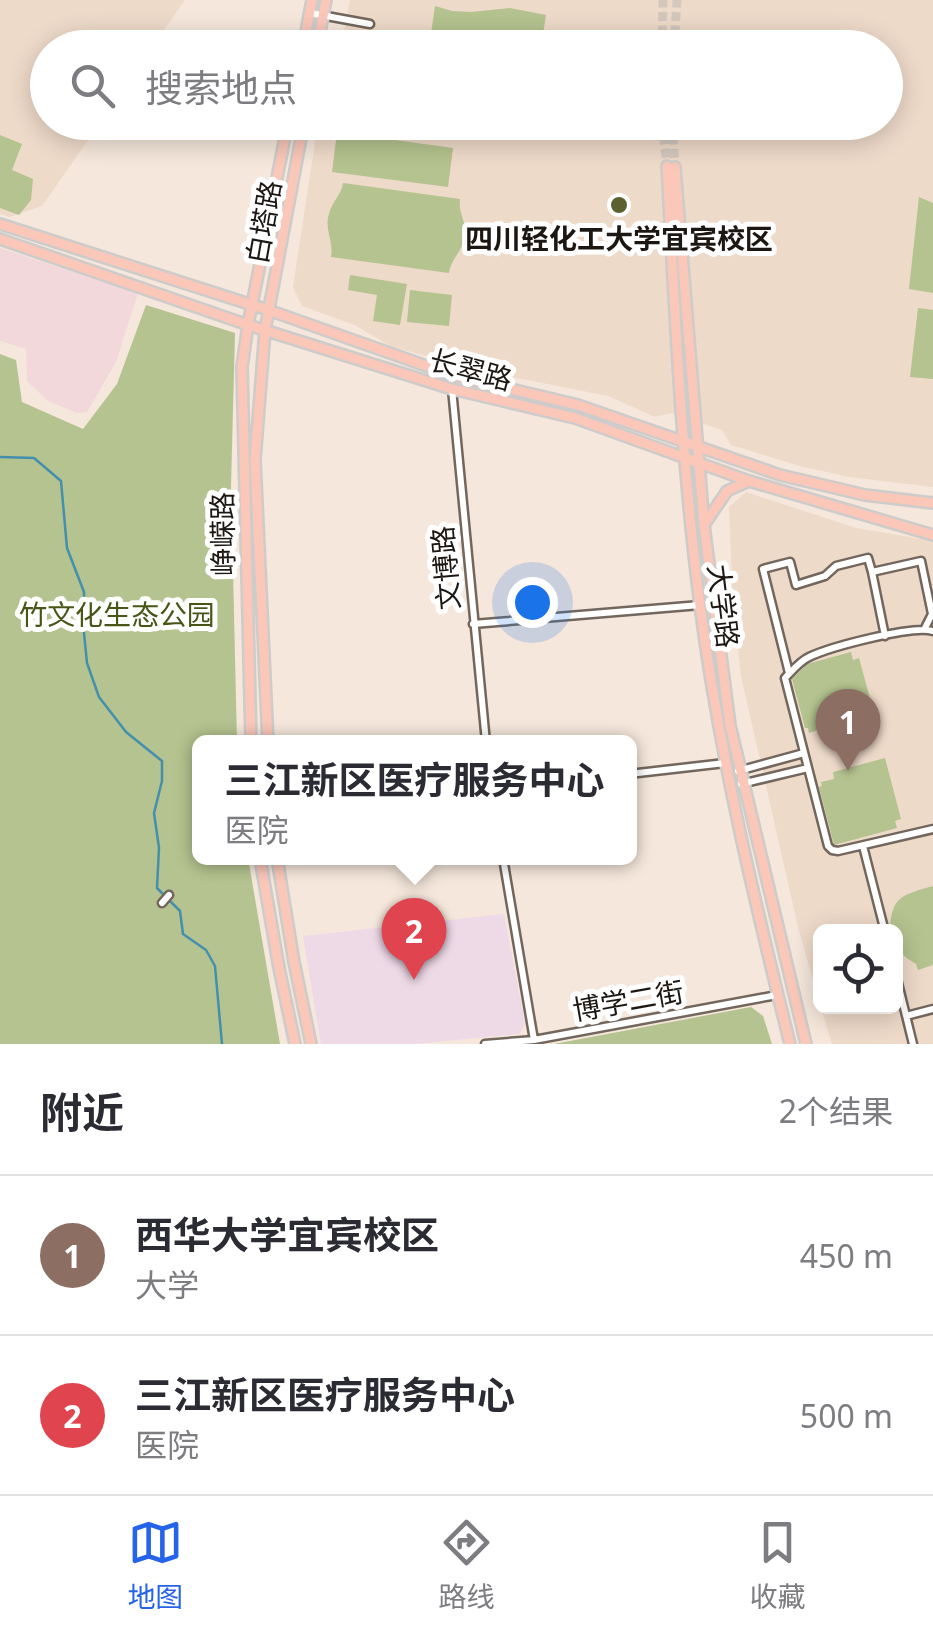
<!DOCTYPE html>
<html lang="zh">
<head>
<meta charset="utf-8">
<style>
  body { margin:0; font-family:"Noto Sans","Noto Sans SC",sans-serif; background:#f2f2f3; color:#2b2b33 }
  .controls { position:absolute; right:30px; bottom:30px; display:grid; overflow:hidden; border-radius:15px; box-shadow:0 5px 25px #0003 }
  .controls button { width:90px; height:90px; display:grid; place-items:center; padding:0; border:0; border-bottom:2px solid #e1e1e2; background:#fff; color:#2b2b33; font:50px sans-serif }
  .you { position:absolute; left:532px; top:602px; width:35px; height:35px; margin:-25px; border:8px solid #fff; border-radius:50%; background:#1a73e8; box-shadow:0 0 0 15px #1a73e833 }
  .badge { display:grid; place-items:center; width:65px; height:65px; border-radius:50%; background:#2563eb; color:#fff; font-size:32px; font-weight:700 }
  .pin { position:absolute; translate:-50% -82px; filter:drop-shadow(0 2px 5px #0008) }
  .pin::after { content:''; position:absolute; top:52px; width:35px; height:30px; background:inherit; clip-path:polygon(0 0,100% 0,50% 100%) }
  .popup { position:absolute; left:192px; top:735px; width:445px; height:130px; box-sizing:border-box; display:grid; place-content:center; border-radius:15px; background:#fff; filter:drop-shadow(0 2px 8px #0005); font-size:32px; white-space:nowrap; color:#7c7c81 }
  .popup b { font-size:38px; color:#2b2b33 }
  .popup::after { content:''; position:absolute; left:50%; top:100%; margin-left:-20px; border:20px solid transparent; border-top-color:#fff }
  .list { margin:0; padding:0; list-style:none }
  h2 { display:flex; justify-content:space-between; align-items:center; height:130px; margin:0; padding:0 40px; font-size:42px }
  h2 small { font-size:32px; font-weight:400; color:#7c7c81 }
  .list li { display:grid; grid-template-columns:65px 1fr auto; gap:30px; align-items:center; box-sizing:border-box; height:160px; padding:0 40px; border-top:2px solid #e1e1e2 }
  .list b { display:block; font-size:38px; white-space:nowrap }
  .list p { margin:0; font-size:32px; white-space:nowrap; color:#7c7c81 }
  .list em { font-size:32px; font-style:normal; color:#7c7c81 }
  .icon { flex:none; width:55px; height:55px; fill:none; stroke:currentColor; stroke-width:2; stroke-linecap:round; stroke-linejoin:round }
  .map { position:relative; flex:none; width:933px; height:1044px; overflow:hidden }
  .search { position:absolute; background:#fff; box-shadow:0 5px 25px #0003; left:30px; right:30px; top:30px; height:110px; display:flex; align-items:center; gap:25px; box-sizing:border-box; padding:0 35px; border-radius:55px; color:#7c7c81; font-size:38px }
  .sheet { height:450px; background:#fff }
  nav { display:flex; justify-content:space-around; align-items:center; box-sizing:border-box; height:140px; border-top:2px solid #e1e1e2; background:#fff; font-size:28px; color:#7c7c81 }
  nav a { display:grid; justify-items:center; gap:5px }
  nav .on { color:#2563eb }
  .map>svg:first-child { display:block }
  .commercial { fill:#f3d8db }
  .built { fill:#eedac9 }
  .medical { fill:#eed9e7 }
  .green { fill:#b4c38f }
  .lines { fill:none; stroke-linecap:round; stroke-linejoin:round }
  .stream { stroke:#4490ac; stroke-width:2.5 }
  .major-tunnel { stroke:#d4c8bd; stroke-width:9; stroke-dasharray:9 4.5; stroke-linecap:butt }
  .minor-casing { stroke:#73675d; stroke-width:11 }
  .major-casing { stroke:#cdcccb; stroke-width:14 }
  .minor { stroke:#fff; stroke-width:6 }
  .major { stroke:#fbc7b9; stroke-width:9 }
  .poi-dot { fill:#5c602e; stroke:#fff; stroke-width:4 }
  .labels { text-anchor:middle; dominant-baseline:central; stroke-width:10; stroke-linejoin:round; paint-order:stroke }
  .street-label { font-size:28px; fill:#1c1713; stroke:#fff }
  .poi-label { font-size:28px; font-weight:bold; fill:#1c1713; stroke:#fff }
  .park-label { font-size:28px; fill:#475516; stroke:#fff }
</style>
</head>
<body>
<div class="map">
<svg width="933" height="1044" viewBox="0 0 933 1044">
  <rect width="100%" height="100%" fill="#f5e7db"/>
  <path class="commercial" d="M0 248 138 293 116 362 87 412 77 413 48 401 27 381 26 349 0 341Z"/>
  <path class="built" d="M0 0H185L152 47 48 48V122L100 123 42 206 10 217 0 214Z
    M350 0H933V487L849 477 800 466 731 445 722 430 671 413 655 417 608 396 472 369 390 346 355 325 302 306 293 287 318 123 886 122V48L341 47Z
    M746 492 856 528 933 541V1044H832L821 1007 896 1006V932H820V1004L799 931 741 676 733 605 729 507Z"/>
  <path class="medical" d="M504 914 525 1024 519 1034 414 1044H321L303 936Z"/>
  <path class="green" d="M435 6 452 11 471 12 510 8 546 15 541 47 469 48 447 45 429 47Z
    M337 132 453 148 448 187 332 172Z
    M0 135 22 144 12 170 33 179 31 200 19 215 0 208Z
    M343 183 460 199C458 213 466 220 465 233 465 249 451 258 449 273L331 257C334 241 324 229 329 214 332 201 341 196 343 183Z
    M919 197 933 203V293L909 289Z
    M350 275 407 284 400 325 373 321 377 295 348 290Z
    M410 290 452 295 449 326 407 322Z
    M146 305 235 333 231 485 237 742H199V858H248L280 1044H0V354L16 360 22 402 83 429 117 384Z
    M918 308 933 310V379L910 377Z
    M851 652 853 660 859 658 876 720 823 735 821 729 809 733 808 728H805L792 679 807 664Z
    M885 758 901 819 895 821 897 828 834 845 819 787 822 786 821 782 834 779 833 772Z
    M933 886V965L918 970 916 964C901 955 896 950 896 932L890 931C891 896 902 895 933 886Z
    M751 1007 763 1016 772 1044H554Z"/>
  <g class="lines">
    <path class="stream" d="M0 457 34 458 61 481 67 548 84 592V633L87 663 99 697 126 732 162 761V781L154 813 159 848 157 888 180 911 183 934 206 950 215 966 222 1044"/>
    <path class="major-tunnel" d="M662 48 663 0
      M674 48 677 0
      M662 122 667 166
      M672 122 675 167"/>
    <g class="minor-casing">
      <path id="minor" d="M310 13 370 24
        M452 389 486 742
        M872 572 885 636
        M473 624 700 605
        M933 631C912 625 830 647 809 657 800 661 792 671 785 678L828 846 832 850 838 851 933 829
        M789 673 763 569 790 562 796 585 825 576 836 566 868 558 872 572 921 561 932 614 925 628
        M738 771 804 753
        M629 774 725 763
        M741 784 808 768
        M863 846 885 932
        M503 858 534 1040
        M162 903 169 895
        M896 975 913 1044
        M906 1016 933 1009
        M485 1044 534 1040 777 995"/>
    </g>
    <g class="major-casing">
      <path id="major" d="M303 48 312 0
        M317 48 326 0
        M667 166C675 312 681 459 700 605 719 753 754 899 790 1044
        M675 167 704 525 730 725 806 1044
        M0 224 271 311 452 375 578 405 780 475 865 495 933 503
        M0 239 248 325 452 389 575 418 749 481 933 535
        M704 525 727 491 749 481
        M251 742 242 367 248 325 288 122
        M268 742 255 460 265 330 304 122
        M260 858 279 968 295 1044
        M277 858 294 962 311 1044"/>
    </g>
    <use href="#minor" class="minor"/>
    <use href="#major" class="major"/>
  </g>
  <circle class="poi-dot" cx="619" cy="205" r="10"/>
  <g class="labels">
    <g class="street-label">
      <text transform="translate(263 222) rotate(-80)">白塔路</text>
      <text transform="translate(471 369) rotate(15)">长翠路</text>
      <text transform="translate(222 534) rotate(-91)">峥嵘路</text>
      <text transform="translate(445 568) rotate(-95)">文博路</text>
      <text transform="translate(724 606) rotate(83)">大学路</text>
      <text transform="translate(628 1000) rotate(-10)">博学二街</text>
    </g>
    <g class="poi-label">
      <text x="619" y="238">四川轻化工大学宜宾校区</text>
    </g>
    <g class="park-label">
      <text x="117" y="614">竹文化生态公园</text>
    </g>
  </g>
</svg>
<div class="controls">
<button><svg class="icon" aria-label="locate" viewBox="0 0 24 24"><circle cx="12" cy="12" r="6"/><path d="M12 2v4M12 18v4M2 12h4M18 12h4"/></svg></button>
</div>
<div class="you"></div>
<div class="pin badge" style="left:848px;top:771px;background:#8d6e63">1</div>
<div class="pin badge" style="left:414px;top:980px;background:#e0444e">2</div>
<div class="popup"><b>三江新区医疗服务中心</b>医院</div>
<div class="search"><svg class="icon" aria-label="search" viewBox="0 0 24 24"><circle cx="10" cy="10" r="6"/><path d="M15 15l6 6"/></svg>搜索地点</div>
</div>
<section class="sheet">
<h2>附近<small>2个结果</small></h2>
<ul class="list">
<li><span class="badge" style="background:#8d6e63">1</span><div><b>西华大学宜宾校区</b><p>大学</p></div><em>450 m</em></li>
<li><span class="badge" style="background:#e0444e">2</span><div><b>三江新区医疗服务中心</b><p>医院</p></div><em>500 m</em></li>
</ul>
</section>
<nav>
<a class="on"><svg class="icon" aria-label="map" viewBox="0 0 24 24"><path d="M3 6l6-2 6 2 6-2v14l-6 2-6-2-6 2zM9 4v14M15 6v14"/></svg>地图</a>
<a><svg class="icon" aria-label="directions" viewBox="0 0 24 24"><path d="M12 3l9 9-9 9-9-9zM9 14v-3h6M13 9l2 2-2 2"/></svg>路线</a>
<a><svg class="icon" aria-label="saved" viewBox="0 0 24 24"><path d="M7 4h10v16l-5-4-5 4z"/></svg>收藏</a>
</nav>
</body>
</html>
